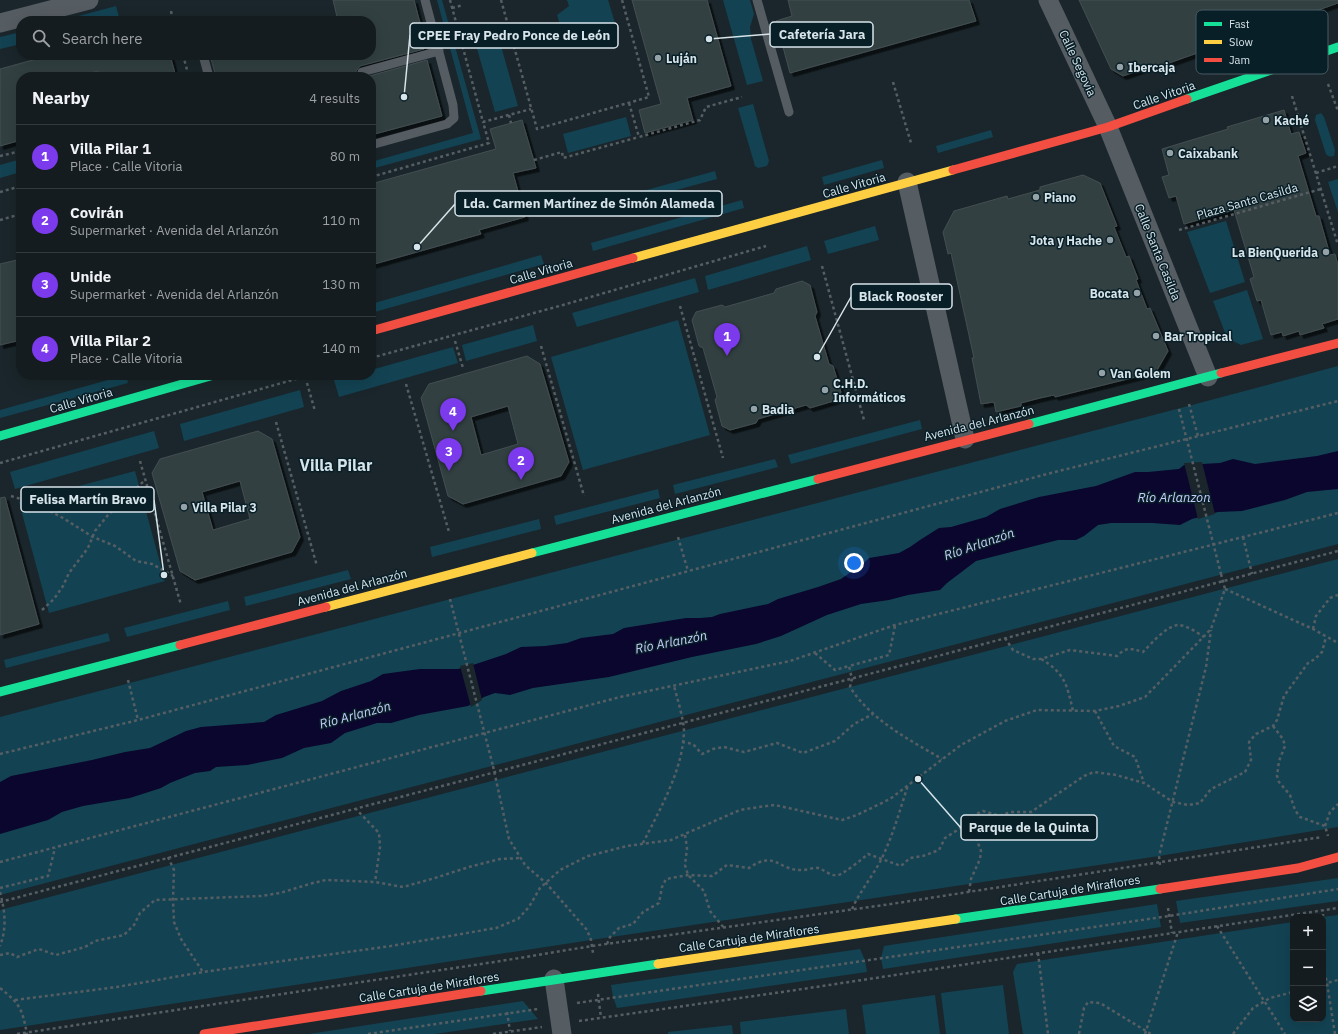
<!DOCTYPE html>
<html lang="en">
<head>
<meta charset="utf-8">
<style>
  body { margin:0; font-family:"IBM Plex Sans",sans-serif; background:#1d2529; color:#f1f3f6 }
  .controls { position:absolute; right:12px; bottom:12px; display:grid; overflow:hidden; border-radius:8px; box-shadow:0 4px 16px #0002 }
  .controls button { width:36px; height:36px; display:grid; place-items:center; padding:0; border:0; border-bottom:1px solid #333a3e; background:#141c20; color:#f1f3f6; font:20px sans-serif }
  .you { position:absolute; left:854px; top:563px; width:14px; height:14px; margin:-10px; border:3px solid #fff; border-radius:50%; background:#1a73e8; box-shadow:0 0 0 6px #1a73e833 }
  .badge { display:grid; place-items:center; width:26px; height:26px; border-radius:50%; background:#7c3aed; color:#fff; font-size:13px; font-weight:700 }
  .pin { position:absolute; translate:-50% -33px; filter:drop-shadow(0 1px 2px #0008) }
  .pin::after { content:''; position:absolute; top:21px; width:14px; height:12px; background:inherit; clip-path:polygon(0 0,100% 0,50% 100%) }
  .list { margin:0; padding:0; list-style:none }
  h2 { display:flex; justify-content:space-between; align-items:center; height:52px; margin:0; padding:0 16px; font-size:17px }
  h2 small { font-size:13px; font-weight:400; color:#9da1a5 }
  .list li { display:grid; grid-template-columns:26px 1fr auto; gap:12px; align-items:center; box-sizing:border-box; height:64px; padding:0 16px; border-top:1px solid #333a3e }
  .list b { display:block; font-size:15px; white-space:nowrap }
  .list p { margin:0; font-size:13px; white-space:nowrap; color:#9da1a5 }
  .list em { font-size:13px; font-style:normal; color:#9da1a5 }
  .icon { flex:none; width:22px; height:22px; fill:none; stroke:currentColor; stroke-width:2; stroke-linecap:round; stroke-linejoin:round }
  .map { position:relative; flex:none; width:1338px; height:1034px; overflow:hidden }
  .search { position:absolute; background:#141c20; box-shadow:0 4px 16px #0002; left:16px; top:16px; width:360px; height:44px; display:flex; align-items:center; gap:10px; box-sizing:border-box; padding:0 14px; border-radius:16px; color:#9da1a5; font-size:15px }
  .panel { position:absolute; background:#141c20; box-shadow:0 4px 16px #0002; left:16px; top:72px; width:360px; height:308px; border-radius:16px }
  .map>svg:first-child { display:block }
  .green { fill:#134353 }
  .water { fill:#0a062d }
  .pier { fill:#1a262b }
  .building { fill:#324043; stroke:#434e51; fill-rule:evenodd; filter:url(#shadow) }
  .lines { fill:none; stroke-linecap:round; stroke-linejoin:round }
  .path { stroke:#565e63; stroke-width:2.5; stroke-dasharray:3 3; stroke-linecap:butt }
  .lane { stroke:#555c62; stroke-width:9 }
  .street { stroke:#555c62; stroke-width:19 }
  .fast { stroke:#16e098; stroke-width:9 }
  .slow { stroke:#ffcf43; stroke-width:9 }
  .jam { stroke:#f24e42; stroke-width:9 }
  .path-bridge { stroke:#565e63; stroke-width:2.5; stroke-dasharray:3 3; stroke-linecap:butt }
  .poi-dot { fill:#95a2a7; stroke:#091f28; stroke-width:1.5 }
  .labels { text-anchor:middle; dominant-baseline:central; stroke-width:3; stroke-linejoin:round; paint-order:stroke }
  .poi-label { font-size:12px; font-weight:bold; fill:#d7e4ea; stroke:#091f28; text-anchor:start }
  .street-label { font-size:12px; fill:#d7e4ea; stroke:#091f28 }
  .water-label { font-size:13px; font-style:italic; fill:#c6ccfc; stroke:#091f28 }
  .district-label { font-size:16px; font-weight:bold; fill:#d7e4ea; stroke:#091f28 }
  .key { fill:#091f28; stroke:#475a62; stroke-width:1 }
  .key-label { font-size:11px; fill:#d7e4ea }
  .leader { fill:none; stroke:#d7e4ea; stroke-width:1.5 }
  .callout-dot { fill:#d7e4ea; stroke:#091f28; stroke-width:1.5 }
  .callout { fill:#091f28; stroke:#d7e4ea; stroke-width:1.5 }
  .callout-label { font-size:13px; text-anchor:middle; font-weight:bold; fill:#d7e4ea }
</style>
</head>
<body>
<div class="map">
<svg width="1338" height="1034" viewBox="0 0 1338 1034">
  <defs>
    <filter id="shadow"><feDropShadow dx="3.5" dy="3.5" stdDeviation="0" flood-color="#0009"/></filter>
  </defs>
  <rect width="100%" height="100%" fill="#1a262b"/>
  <path class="green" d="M437 0H442L481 139 371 169V162L473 133Z
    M567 0H608L619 36 599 41 583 42 562 31 557 15 569 6Z
    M723 0H750L754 14 750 27 751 39 763 81 747 85Z
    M116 6 119 17 105 21H60Z
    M495 25 518 106 495 112 472 31Z
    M21 32V44L0 49V37Z
    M753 104 769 161 767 166 758 168 755 166 738 108Z
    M1321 113 1324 117 1335 150 1334 156C1330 157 1329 157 1326 154L1315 120 1316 115Z
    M626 117 631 136 568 153 563 134Z
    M991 130 993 137 938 153 936 146Z
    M21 159V172L0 178V165Z
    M882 160 884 168 824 185 822 177Z
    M715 171 717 179 591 213 589 206Z
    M1338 179V212L1328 182Z
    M742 200 744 208 593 251 591 243Z
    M1226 221 1245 282 1210 293 1187 232Z
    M875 226 879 240 828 254 824 241Z
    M807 246 811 260 708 290 705 276Z
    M541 255 544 264 371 313V304Z
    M695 278 699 292 577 327 572 313Z
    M1247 290 1263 339 1241 345 1227 338 1213 301Z
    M678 320 710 435 583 470 551 357Z
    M533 325 537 341 466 361 462 345Z
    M453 347 458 363 339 397 334 380 352 375H371V370Z
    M1338 366V544L0 895V717L1192 405Z
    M126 375 128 383 0 418V410Z
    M300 390 304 407 184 441 180 424Z
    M920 420 922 429 791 464 788 455Z
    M154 431 159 448 15 489 10 472Z
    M775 459 778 467 675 494 673 485Z
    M135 471 165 581 49 613 19 502Z
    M658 489 660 498 556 525 554 516Z
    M539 519 541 529 432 557 430 547Z
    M1338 559V827L1159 856 591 940 0 1030V910Z
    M348 570 351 579 246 606 244 597Z
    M228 601 230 610 127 637 124 628Z
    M108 633 110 641 6 668 4 660Z
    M1338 878V901L1180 923 1176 901Z
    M1157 904 1161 927 883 969 881 958 884 946Z
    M1338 915V1034H1023L1013 972 1017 964 1293 922V1019H1323V917Z
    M860 949 865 960 867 972 617 1008 613 997 611 985Z
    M1003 985 1009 1034H946L941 993Z
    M935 995 940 1034H866L862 1005Z
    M523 1001 538 1019 435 1034H309Z
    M846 1009 849 1034H741L740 1022Z
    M732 1025 733 1034H668V1032Z"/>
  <path class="water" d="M1338 451V489L1307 492 1285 500 1242 511 1218 512 1192 519 1180 525 1152 523H1111L1098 525 1084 536 1076 540H1058L976 561 947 583 940 590 908 595 889 600 861 604 827 615 781 636 756 644 692 657 609 677 533 688 510 695 495 693 484 697 468 706 419 715 391 723H377L345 733 331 743 304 748 282 758 247 765 216 767 210 771 195 773 170 783 161 788 130 798 83 806 62 812 48 820 0 834V782L11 776 92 760 125 752 150 748 186 731 201 727 264 722 276 715 322 701 341 691 371 681 383 674 420 669H458L476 664 506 654 521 647 545 646 567 643 581 638 613 634 624 628 686 618H700L712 617 720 614 768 604 778 599 818 587 841 579 865 562 869 558 899 553 910 547 920 540 939 528 951 527 986 517 1000 509 1039 497 1096 486 1135 472H1148L1179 469 1184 465 1220 463 1233 459 1255 464 1317 456Z"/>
  <path class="pier" d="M1202 462 1215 514 1198 519 1184 463Z
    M473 663 482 700 471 707 460 666Z"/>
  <path class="building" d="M333 0H414L425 42 422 43 424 49 360 66 356 71V74L359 77H216L210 55H371V21H338Z
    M632 0H707L731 86 687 98 693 120 645 133 639 110 661 104Z
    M788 0H969L976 21 790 73 776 21 792 16Z
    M1079 0H1338V3L1155 68 1154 65 1123 76 1111 69Z
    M51 55H170L176 77H100L98 71 76 77H21V140L0 146V69Z
    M427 60 442 116 371 135V77H366Z
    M1284 110 1291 134 1299 132 1306 153 1298 156 1316 216H1319L1330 255 1335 254 1338 265V319L1322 324 1324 328 1300 335 1299 331 1283 336 1282 332 1271 335 1261 300 1257 301 1250 279 1254 277 1234 210 1184 224 1176 196 1169 198 1162 177 1169 175 1162 149 1228 129 1227 127Z
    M522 120 536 168 513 173 525 217 479 230 481 234 371 265V184L496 149 490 129Z
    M1083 175 1100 183 1117 226 1114 227 1126 257 1129 256 1138 279 1136 280 1147 309 1150 308 1168 351 1156 372 1055 397 1054 395 1040 398 1021 403V406L996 412 994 402 981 404 972 358H974L951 253 948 254 943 232 954 211 1007 196 1008 199 1040 190V187Z
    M21 259V340L0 345V264Z
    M802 281 810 285 817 312 815 316 829 364 833 366 841 392 837 400 810 408 806 405 758 419 756 423 730 430 722 426 715 400 717 397 703 348 699 346 692 320 696 312 722 305 725 307 774 293 776 289Z
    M527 356 540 364 569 462 561 476 463 504 448 496 421 398 429 384ZM508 406 518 444 481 455 471 417Z
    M258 431 272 439 300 537 292 552 195 580 180 571 152 473 160 459ZM240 481 250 519 213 530 202 492Z
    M5 497 39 624 0 635V498Z"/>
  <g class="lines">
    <path class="path" d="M450 0 483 122 531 109
      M501 0 537 129 649 97 622 0
      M452 8 463 5
      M171 11 173 21
      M183 55 189 77
      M893 82 911 143
      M1328 84 1338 111
      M1292 96 1338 245
      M629 103 639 137 700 120 706 107 742 97
      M509 115 511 123
      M0 156 21 151
      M534 160 562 152 563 158 639 137
      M1316 173 1338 166
      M371 177 489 143 483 122
      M0 192 21 186
      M0 220 21 214
      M1179 230 1321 189
      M822 266 864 420
      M680 306 723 458
      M455 341 463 368
      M541 346 584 496
      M371 358 563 305 766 246
      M307 383 315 411
      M406 384 449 532
      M1189 404 1198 436
      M276 422 317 566
      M140 461 181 605
      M0 463 310 375
      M11 496 34 503 63 518 93 537 115 546 136 561 152 564 173 576
      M678 537 688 571
      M1243 537 1252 574
      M1225 589 1313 629 1338 643
      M42 610 54 599 63 586 69 573 88 548 95 531 108 515 145 480
      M895 626 889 655 849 666 852 679 850 687C871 720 908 739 942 759
      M1313 629 1316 616 1330 598 1338 595
      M1005 638 1013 650 1033 659H1041L1070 650 1117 656C1126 647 1130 648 1143 652 1151 644 1166 626 1178 625 1186 625 1198 633 1204 637
      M815 653 835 670 849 666
      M1041 659C1065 673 1067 685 1073 711
      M128 680 138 720
      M1095 711 1114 746 1135 757 1144 783
      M1273 726 1283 739 1285 746 1279 761 1277 776 1279 782 1290 795 1295 810 1300 817 1325 826 1328 836
      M682 742 693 744 702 754 713 749 724 747 744 752 777 743 803 753 835 741 854 724 873 714
      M0 754 138 720 1047 474 1338 401
      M493 766 509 839 525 865 546 883 587 930 591 940 593 953
      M355 808 379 833 380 847 375 882
      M1325 826 1330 812 1338 804
      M685 835 687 848 685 865 688 875 704 891 710 911 724 928
      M643 843C660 809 683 770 684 731 684 721 677 697 674 686
      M168 857 174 870 173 899 174 922 181 939 203 972
      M0 862 620 697 790 661 895 625 1338 513
      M1160 865 1159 856 1206 667 1211 630
      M0 888 48 876 55 848
      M0 892C5 911 7 928 0 946
      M969 892 971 879 980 859 981 851 970 822
      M0 902 1338 551
      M1168 908 1172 933
      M852 909C860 891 873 876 882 858 893 835 900 810 908 785
      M1323 917V910
      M1217 926 1285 1034
      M607 944 610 937 619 928 633 924 643 912 659 903 662 887 666 879 688 875 712 876 727 865 749 868C776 849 779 872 803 870 808 870 814 867 818 868 825 870 831 877 838 875 844 874 862 859 868 854L901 866 910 858 923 856 939 850 945 838 970 822 976 814 983 811 1000 816 1010 812H1031L1084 776 1094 772 1116 775 1144 783 1173 802 1188 805 1200 803 1211 789 1245 772 1251 760 1249 742 1256 734 1273 726 1277 720 1284 696 1308 663 1315 659 1322 652 1326 637
      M1038 953 1048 1034
      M0 955 10 953 17 957 39 949 56 955 85 947 95 941 124 935 134 925 140 913 155 900 261 896 280 893 313 883 326 880 375 882 403 887 435 878 469 867 500 859 521 858
      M1323 966 1327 983 1335 1034
      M1323 984 1338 980
      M0 988C20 1004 22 1008 27 1034
      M598 994 601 1018
      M15 1000 117 987 203 972 391 946 496 928 518 919 529 907 540 888 560 870 588 856 627 846 671 840 740 810 759 807 775 805 842 820 857 815 890 799 961 745 1005 721 1037 710 1095 711 1119 706 1145 697 1211 629 1225 589 1221 574
      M577 1003 1169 916 1338 889
      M507 1012 510 1031
      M579 1021 796 990 1338 908
      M17 1034 501 961 592 946 891 904 1322 837
      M368 1034 538 1009
      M493 1034 542 1027
      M1079 1034 1084 1008 1088 1002 1100 1003 1151 1034
      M1145 1034 1178 932
      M1233 1034 1253 1008 1270 998 1293 992"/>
    <path class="lane" d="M757 0 789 112
      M203 55 209 77
      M362 72 439 51
      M371 145 447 124 454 118 453 105 425 0"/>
    <path class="street" d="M1048 0 1108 127 1208 377
      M0 23 89 0
      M907 182 965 439
      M554 979 562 1034"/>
    <path class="fast" d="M1187 99 1338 47
      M1029 424 1221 373
      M0 436 214 375
      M532 553 818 479
      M0 692 180 645
      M956 919 1160 889
      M481 991 658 964"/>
    <path class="slow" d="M633 258 953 170
      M326 607 532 553
      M658 964 956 919"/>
    <path class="jam" d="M953 170 1108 127 1187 99
      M371 331 633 258
      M1221 373 1338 343
      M818 479 1029 424
      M180 645 326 607
      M1160 889 1298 868 1338 857
      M204 1034 481 991"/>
    <path class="path-bridge" d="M1179 409 1221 574
      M450 599 493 766"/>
  </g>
  <g class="poi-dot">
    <circle cx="658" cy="58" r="4"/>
    <circle cx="1120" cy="67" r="4"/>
    <circle cx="1266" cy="120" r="4"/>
    <circle cx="1170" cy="153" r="4"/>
    <circle cx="1036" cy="197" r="4"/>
    <circle cx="1110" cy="240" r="4"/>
    <circle cx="1326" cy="252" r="4"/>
    <circle cx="1137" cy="293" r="4"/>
    <circle cx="1156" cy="336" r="4"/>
    <circle cx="1102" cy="373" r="4"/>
    <circle cx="825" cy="390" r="4"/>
    <circle cx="754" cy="409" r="4"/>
    <circle cx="184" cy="507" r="4"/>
  </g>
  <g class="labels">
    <g class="poi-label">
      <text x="666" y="58">Luján</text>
      <text x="1128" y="67">Ibercaja</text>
      <text x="1274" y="120">Kaché</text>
      <text x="1178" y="153">Caixabank</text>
      <text x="1044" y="197">Piano</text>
      <text x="1102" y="240" text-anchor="end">Jota y Hache</text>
      <text x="1318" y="252" text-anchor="end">La BienQuerida</text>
      <text x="1129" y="293" text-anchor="end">Bocata</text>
      <text x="1164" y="336">Bar Tropical</text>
      <text x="1110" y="373">Van Golem</text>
      <text x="833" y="383">C.H.D.<tspan x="833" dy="14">Informáticos</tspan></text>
      <text x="762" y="409">Badia</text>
      <text x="192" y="507">Villa Pilar 3</text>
    </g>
    <g class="street-label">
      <text transform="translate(1078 63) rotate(65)">Calle Segovia</text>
      <text transform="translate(1164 95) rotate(-19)">Calle Vitoria</text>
      <text transform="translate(854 185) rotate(-16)">Calle Vitoria</text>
      <text transform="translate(1247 201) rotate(-16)">Plaza Santa Casilda</text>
      <text transform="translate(1158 252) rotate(68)">Calle Santa Casilda</text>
      <text transform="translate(541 271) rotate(-16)">Calle Vitoria</text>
      <text transform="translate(81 400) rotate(-16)">Calle Vitoria</text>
      <text transform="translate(979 423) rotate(-14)">Avenida del Arlanzón</text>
      <text transform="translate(666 505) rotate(-15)">Avenida del Arlanzón</text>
      <text transform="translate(352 587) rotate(-15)">Avenida del Arlanzón</text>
      <text transform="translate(1070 890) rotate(-9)">Calle Cartuja de Miraflores</text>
      <text transform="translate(749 938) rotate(-8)">Calle Cartuja de Miraflores</text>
      <text transform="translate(429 987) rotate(-9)">Calle Cartuja de Miraflores</text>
    </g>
    <g class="water-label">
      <text x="1174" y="497">Río Arlanzon</text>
      <text transform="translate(979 544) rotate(-19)">Río Arlanzón</text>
      <text transform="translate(671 642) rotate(-11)">Río Arlanzón</text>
      <text transform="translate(355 715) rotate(-15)">Río Arlanzón</text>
    </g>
    <g class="district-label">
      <text x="336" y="465">Villa Pilar</text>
    </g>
  </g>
  <rect x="1196" y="10" width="132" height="64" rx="6" class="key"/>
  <rect x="1204" y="22" width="18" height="4" fill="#16e098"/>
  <rect x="1204" y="40" width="18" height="4" fill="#ffcf43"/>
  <rect x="1204" y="58" width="18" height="4" fill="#f24e42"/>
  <g class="key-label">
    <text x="1229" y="28">Fast</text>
    <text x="1229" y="46">Slow</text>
    <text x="1229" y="64">Jam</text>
  </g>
  <path class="leader" d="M709 39L770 34M404 97L410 35M417 247L455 204M817 357L851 297M164 575L154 500M918 779L961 828"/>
  <g class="callout-dot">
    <circle cx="709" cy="39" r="4"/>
    <circle cx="404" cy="97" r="4"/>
    <circle cx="417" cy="247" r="4"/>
    <circle cx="817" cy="357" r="4"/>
    <circle cx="164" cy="575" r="4"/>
    <circle cx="918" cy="779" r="4"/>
  </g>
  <g class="callout">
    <rect x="770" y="22" width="103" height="25" rx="4"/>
    <rect x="410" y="23" width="208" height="25" rx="4"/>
    <rect x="455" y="191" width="267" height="25" rx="4"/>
    <rect x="851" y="284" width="101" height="25" rx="4"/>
    <rect x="21" y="487" width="133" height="25" rx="4"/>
    <rect x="961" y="815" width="136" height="25" rx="4"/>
  </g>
  <g class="callout-label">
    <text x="822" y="39">Cafetería Jara</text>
    <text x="514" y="40">CPEE Fray Pedro Ponce de León</text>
    <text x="589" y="208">Lda. Carmen Martínez de Simón Alameda</text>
    <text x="901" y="301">Black Rooster</text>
    <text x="88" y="504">Felisa Martín Bravo</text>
    <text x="1029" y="832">Parque de la Quinta</text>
  </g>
</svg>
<div class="controls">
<button>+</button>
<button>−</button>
<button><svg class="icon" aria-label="layers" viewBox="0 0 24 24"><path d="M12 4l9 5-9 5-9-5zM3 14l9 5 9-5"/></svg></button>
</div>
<div class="you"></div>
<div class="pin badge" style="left:727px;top:356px">1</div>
<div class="pin badge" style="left:521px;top:480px">2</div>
<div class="pin badge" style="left:449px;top:471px">3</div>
<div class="pin badge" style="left:453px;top:431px">4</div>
<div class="search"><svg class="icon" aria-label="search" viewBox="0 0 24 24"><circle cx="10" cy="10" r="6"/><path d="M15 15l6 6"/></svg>Search here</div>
<section class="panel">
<h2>Nearby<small>4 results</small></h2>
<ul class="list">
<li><span class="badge">1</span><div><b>Villa Pilar 1</b><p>Place · Calle Vitoria</p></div><em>80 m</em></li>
<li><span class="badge">2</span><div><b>Covirán</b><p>Supermarket · Avenida del Arlanzón</p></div><em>110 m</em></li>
<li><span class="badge">3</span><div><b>Unide</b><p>Supermarket · Avenida del Arlanzón</p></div><em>130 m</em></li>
<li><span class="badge">4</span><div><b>Villa Pilar 2</b><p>Place · Calle Vitoria</p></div><em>140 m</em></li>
</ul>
</section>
</div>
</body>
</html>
